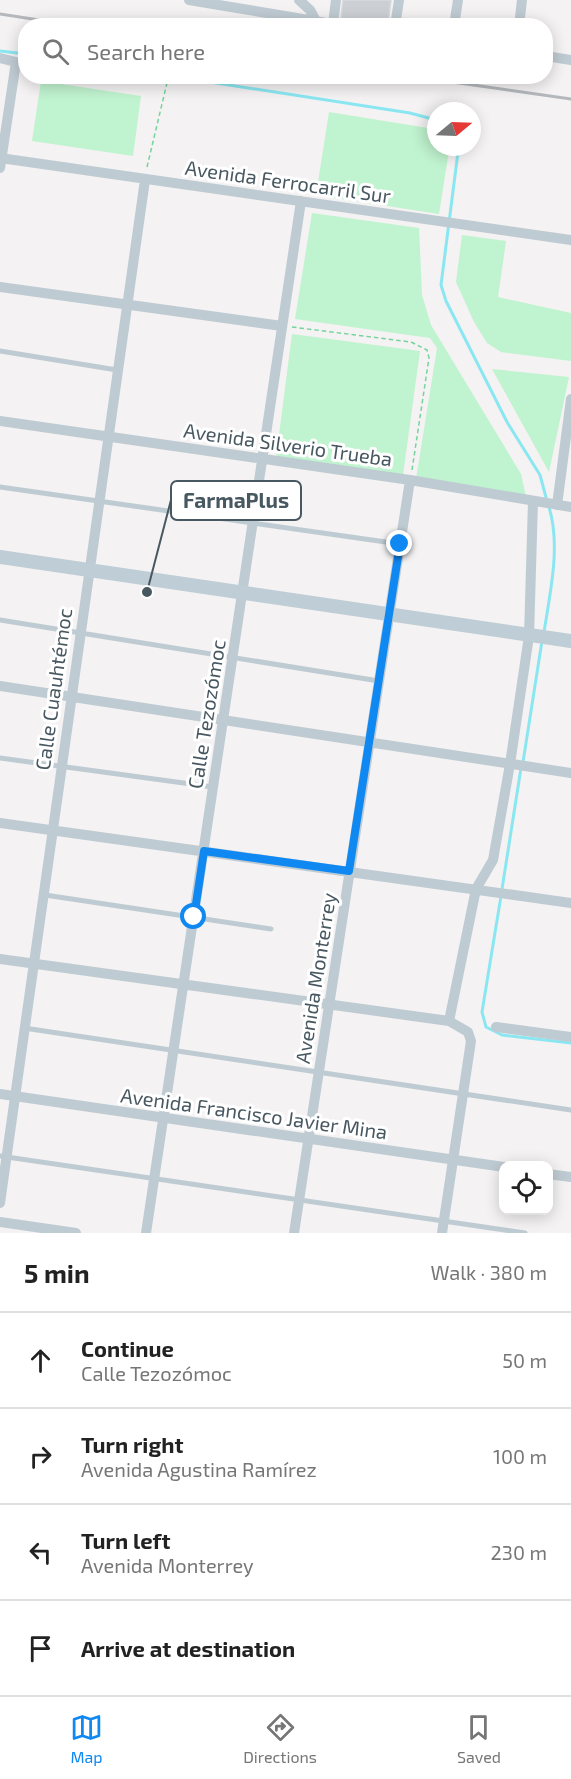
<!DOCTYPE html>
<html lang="en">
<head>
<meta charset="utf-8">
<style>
  body { margin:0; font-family:"Exo 2",sans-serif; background:#f2f2f2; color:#222 }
  .controls { position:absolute; right:18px; bottom:18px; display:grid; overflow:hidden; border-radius:12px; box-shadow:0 3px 15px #0003 }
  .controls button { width:54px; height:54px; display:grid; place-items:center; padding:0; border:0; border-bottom:2px solid #e0e0e0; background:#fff; color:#222; font:30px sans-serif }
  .compass { position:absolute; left:427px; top:102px; width:54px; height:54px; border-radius:50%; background:#fff; box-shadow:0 3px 15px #0003; rotate:71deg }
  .stop { position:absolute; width:18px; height:18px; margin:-14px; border:4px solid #0f88f2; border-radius:50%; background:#fff }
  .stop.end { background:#0f88f2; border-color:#fff; box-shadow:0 2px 6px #0008 }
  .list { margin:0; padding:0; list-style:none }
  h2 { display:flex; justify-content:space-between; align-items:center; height:78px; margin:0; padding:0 24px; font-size:26px }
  h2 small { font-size:20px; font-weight:400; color:#767676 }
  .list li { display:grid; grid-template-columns:39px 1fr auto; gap:18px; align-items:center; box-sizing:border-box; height:96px; padding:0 24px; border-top:2px solid #e0e0e0 }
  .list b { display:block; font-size:22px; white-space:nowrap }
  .list p { margin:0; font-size:20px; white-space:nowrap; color:#767676 }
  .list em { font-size:20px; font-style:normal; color:#767676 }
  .icon { flex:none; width:33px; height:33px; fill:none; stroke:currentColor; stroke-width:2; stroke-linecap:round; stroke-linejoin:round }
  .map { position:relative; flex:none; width:571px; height:1233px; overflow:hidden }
  .search { position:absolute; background:#fff; box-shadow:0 3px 15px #0003; left:18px; right:18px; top:18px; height:66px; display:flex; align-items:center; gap:15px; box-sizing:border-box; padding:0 21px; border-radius:24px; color:#767676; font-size:22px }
  .sheet { height:462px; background:#fff }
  nav { display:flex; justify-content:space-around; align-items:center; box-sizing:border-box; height:84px; border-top:2px solid #e0e0e0; background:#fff; font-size:16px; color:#767676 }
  nav a { display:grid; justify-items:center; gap:3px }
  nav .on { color:#0f88f2 }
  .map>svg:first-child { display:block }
  .green { fill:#c0f3cf }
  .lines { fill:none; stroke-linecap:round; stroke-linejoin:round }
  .stream { stroke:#8ae7f2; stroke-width:3 }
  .building { fill:#ccd0d5; stroke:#d6d9de; stroke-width:1.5 }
  .path { stroke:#75d49c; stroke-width:1.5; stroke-dasharray:4.5 3; stroke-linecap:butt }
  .lane { stroke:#bfcbd2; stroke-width:5 }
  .street { stroke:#bfcbd2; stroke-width:10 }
  .secondary { stroke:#bfcdd6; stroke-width:14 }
  .rail { stroke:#b4b8bd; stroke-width:3 }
  .route { stroke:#0f88f2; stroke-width:8 }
  .labels { text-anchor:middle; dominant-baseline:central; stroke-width:6; stroke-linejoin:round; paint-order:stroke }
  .street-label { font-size:20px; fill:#485861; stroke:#fff }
  .leader { fill:none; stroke:#485861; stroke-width:2 }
  .callout-dot { fill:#485861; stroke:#fff; stroke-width:2 }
  .callout { fill:#fff; stroke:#485861; stroke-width:2 }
  .callout-label { font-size:21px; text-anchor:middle; font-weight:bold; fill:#485861 }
</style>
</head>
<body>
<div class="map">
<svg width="571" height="1233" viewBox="0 0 571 1233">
  <rect width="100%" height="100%" fill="#f4f2f2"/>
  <path class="green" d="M41 81 141 96 133 156 32 141Z
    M329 112 434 129 436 147H446L448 157 439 214 316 195Z
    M312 213 419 228 422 295 431 325 521 474 527 501 416 479 437 348 430 338 295 319Z
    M462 235 506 241 498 297 571 313V361L501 352 487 343 474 322 456 282Z
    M292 334 420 351 403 475 276 458Z
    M492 369 569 377 549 472Z"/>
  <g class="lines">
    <path class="stream" d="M0 51 26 54
      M171 76 410 113 436 120
      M456 147 458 152 441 285 446 301 507 422 540 475 547 501
      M544 632C550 593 561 546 549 507
      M523 762 542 641
      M502 889 521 768
      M501 896 482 1012 486 1027 502 1035 571 1043"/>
  </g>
  <path class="building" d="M343 0H391L388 24 341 18Z"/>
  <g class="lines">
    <path class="path" d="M147 167 167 83
      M292 327 411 342 427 350 429 358 412 470"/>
    <path class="lane" d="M0 351 117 370
      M0 487 400 544
      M0 620 379 681
      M0 758 213 787
      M45 895 271 929
      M24 1028 571 1110
      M0 1156 525 1233"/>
    <path class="street" d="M189 0 345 26
      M299 0 310 10 316 21
      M333 24 336 0
      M395 26 399 0
      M454 26 458 0
      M519 26 522 0
      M546 56 571 60
      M0 58 16 62 0 168
      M0 158 571 240
      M0 287 282 326
      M0 421 410 480 571 507
      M557 505 571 399
      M0 686 571 773
      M0 823 571 903
      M0 959 449 1021
      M496 1027 571 1037
      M0 1094 504 1167
      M548 1174 571 1177
      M0 1203 145 180
      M0 1222 76 1233
      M146 1233 301 201
      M294 1233 410 480
      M442 1233 471 1041 468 1032 449 1021 476 889 493 860 510 764 529 636 533 501"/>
    <path class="secondary" d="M0 557 571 641"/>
    <path class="rail" d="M0 14 78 26
      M410 76 571 99"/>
  </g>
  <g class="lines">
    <path class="route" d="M194 917 204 851 349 871 400 544"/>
  </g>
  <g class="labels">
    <g class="street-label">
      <text transform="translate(288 181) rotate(8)">Avenida Ferrocarril Sur</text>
      <text transform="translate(288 444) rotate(8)">Avenida Silverio Trueba</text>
      <text transform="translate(53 689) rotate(-82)">Calle Cuauhtémoc</text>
      <text transform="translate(206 714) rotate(-81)">Calle Tezozómoc</text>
      <text transform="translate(315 978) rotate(-81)">Avenida Monterrey</text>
      <text transform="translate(254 1113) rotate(8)">Avenida Francisco Javier Mina</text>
    </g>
  </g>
  <path class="leader" d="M147 592L171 500"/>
  <circle class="callout-dot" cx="147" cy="592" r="6"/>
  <rect class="callout" x="171" y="481" width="130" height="39" rx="6"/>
  <g class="callout-label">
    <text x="236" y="508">FarmaPlus</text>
  </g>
</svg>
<div class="controls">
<button><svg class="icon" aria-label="locate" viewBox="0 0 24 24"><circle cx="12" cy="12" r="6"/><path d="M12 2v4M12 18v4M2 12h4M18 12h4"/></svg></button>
</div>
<svg class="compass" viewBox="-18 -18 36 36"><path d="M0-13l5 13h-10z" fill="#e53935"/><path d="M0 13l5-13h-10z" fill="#767676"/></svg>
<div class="stop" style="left:194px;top:917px"></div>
<div class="stop end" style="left:400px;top:544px"></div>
<div class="search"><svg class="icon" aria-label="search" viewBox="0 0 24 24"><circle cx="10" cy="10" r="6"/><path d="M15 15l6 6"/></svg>Search here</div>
</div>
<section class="sheet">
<h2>5 min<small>Walk · 380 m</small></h2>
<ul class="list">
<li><svg class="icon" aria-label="ahead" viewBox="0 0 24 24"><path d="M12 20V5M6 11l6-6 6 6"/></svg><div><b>Continue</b><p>Calle Tezozómoc</p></div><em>50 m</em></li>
<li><svg class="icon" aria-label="right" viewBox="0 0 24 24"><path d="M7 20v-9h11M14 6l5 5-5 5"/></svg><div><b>Turn right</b><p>Avenida Agustina Ramírez</p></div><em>100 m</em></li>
<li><svg class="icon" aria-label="left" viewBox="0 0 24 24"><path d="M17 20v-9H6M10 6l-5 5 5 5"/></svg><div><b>Turn left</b><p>Avenida Monterrey</p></div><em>230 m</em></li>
<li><svg class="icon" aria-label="arrive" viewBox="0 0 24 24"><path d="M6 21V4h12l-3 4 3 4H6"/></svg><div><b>Arrive at destination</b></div></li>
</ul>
</section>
<nav>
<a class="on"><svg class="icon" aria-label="map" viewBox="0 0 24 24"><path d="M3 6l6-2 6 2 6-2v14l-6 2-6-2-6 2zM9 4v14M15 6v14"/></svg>Map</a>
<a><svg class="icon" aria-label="directions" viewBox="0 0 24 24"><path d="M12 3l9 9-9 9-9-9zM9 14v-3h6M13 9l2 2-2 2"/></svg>Directions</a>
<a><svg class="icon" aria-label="saved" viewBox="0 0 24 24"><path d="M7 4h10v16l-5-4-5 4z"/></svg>Saved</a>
</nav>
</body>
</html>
